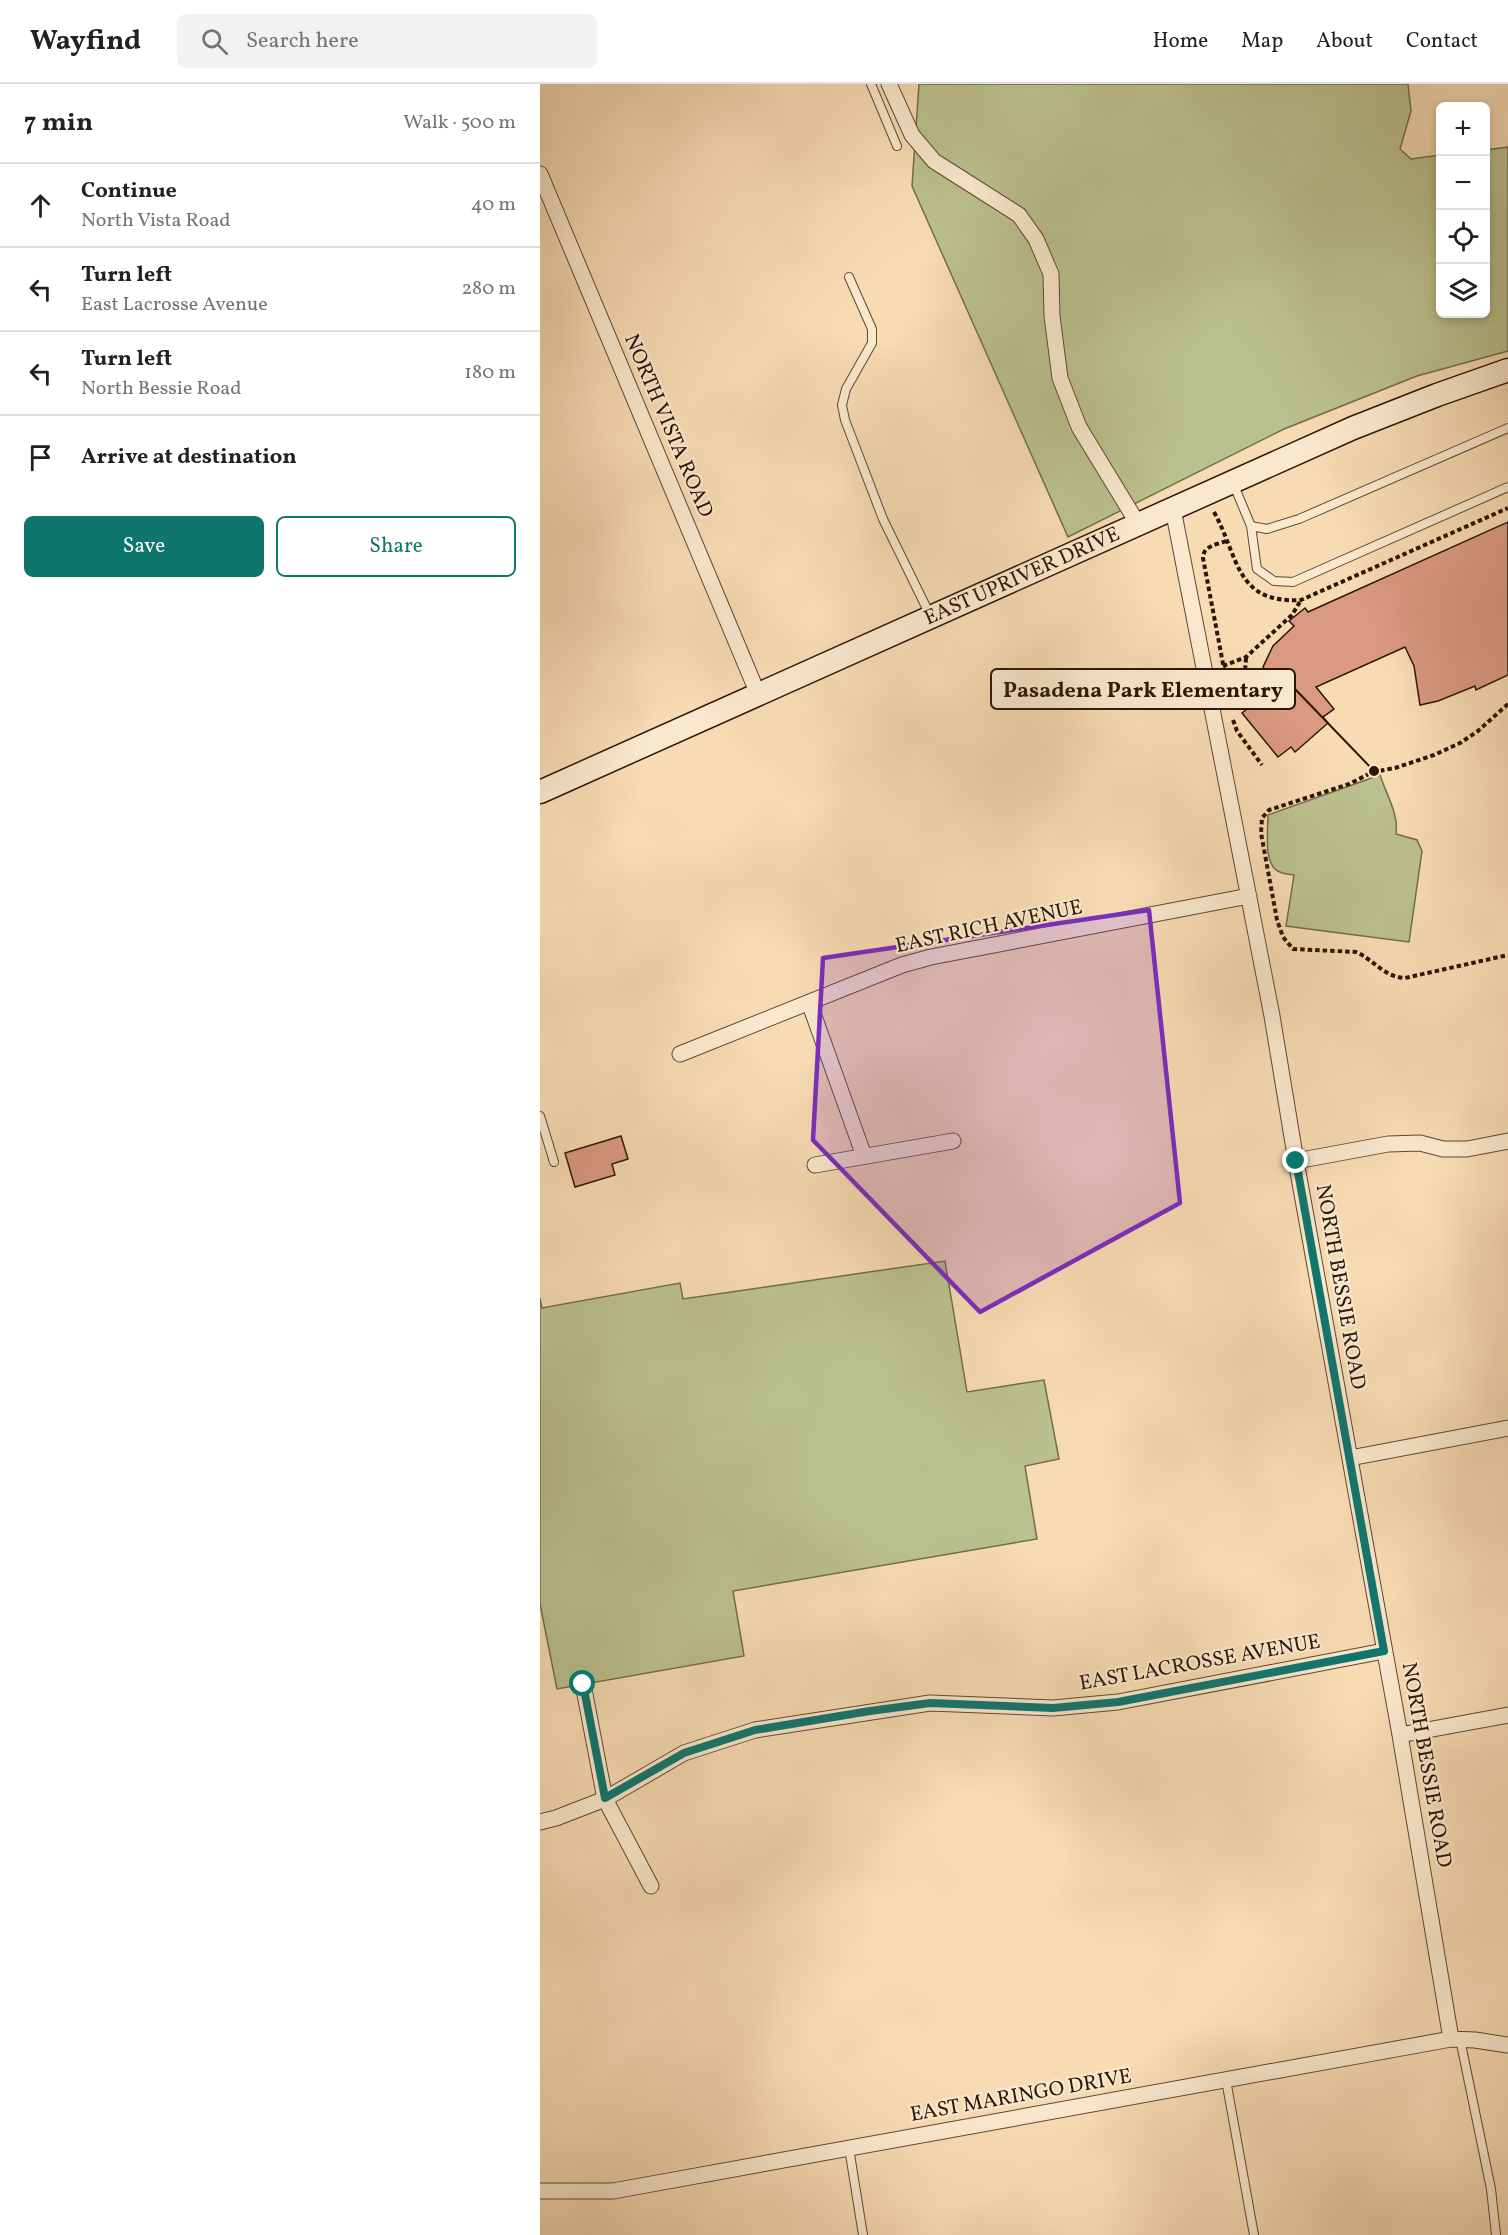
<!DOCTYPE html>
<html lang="en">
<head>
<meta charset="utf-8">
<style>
  body { margin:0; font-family:Vollkorn,serif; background:#f2f2f2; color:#202124 }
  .controls { position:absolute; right:18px; top:18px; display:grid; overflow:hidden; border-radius:9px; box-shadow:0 3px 9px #0003 }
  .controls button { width:54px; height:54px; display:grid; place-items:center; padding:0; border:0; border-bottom:2px solid #e0e0e0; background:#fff; color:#202124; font:30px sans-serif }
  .stop { position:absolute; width:18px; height:18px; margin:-14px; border:4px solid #0f766e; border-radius:50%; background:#fff }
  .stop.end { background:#0f766e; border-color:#fff; box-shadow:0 2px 6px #0008 }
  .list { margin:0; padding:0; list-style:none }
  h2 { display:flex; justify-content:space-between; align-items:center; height:78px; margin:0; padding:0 24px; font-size:26px }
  h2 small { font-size:20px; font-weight:400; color:#757577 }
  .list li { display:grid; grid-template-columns:39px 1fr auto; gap:18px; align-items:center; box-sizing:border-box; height:84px; padding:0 24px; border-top:2px solid #e0e0e0 }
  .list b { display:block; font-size:22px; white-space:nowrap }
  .list p { margin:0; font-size:20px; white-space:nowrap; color:#757577 }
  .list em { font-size:20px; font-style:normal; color:#757577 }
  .actions { display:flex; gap:12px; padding:18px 24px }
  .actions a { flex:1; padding:14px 0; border:2px solid #0f766e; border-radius:9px; text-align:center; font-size:21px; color:#0f766e }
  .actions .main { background:#0f766e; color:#fff }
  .icon { flex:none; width:33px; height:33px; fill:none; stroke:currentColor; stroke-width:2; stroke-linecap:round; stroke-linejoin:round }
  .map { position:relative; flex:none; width:968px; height:2151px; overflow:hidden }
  header { display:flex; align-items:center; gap:36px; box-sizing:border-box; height:84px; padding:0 30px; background:#fff; border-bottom:2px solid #e0e0e0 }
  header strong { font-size:28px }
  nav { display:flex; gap:33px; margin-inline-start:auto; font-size:21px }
  .search { width:420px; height:54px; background:#f2f2f2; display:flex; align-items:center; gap:15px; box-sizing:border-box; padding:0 21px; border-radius:9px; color:#757577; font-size:22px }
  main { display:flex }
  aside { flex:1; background:#fff }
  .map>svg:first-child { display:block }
  .green { fill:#bac18e; stroke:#736c4a; stroke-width:1.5 }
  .building { fill:#da9981; stroke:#2c1606; stroke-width:1.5 }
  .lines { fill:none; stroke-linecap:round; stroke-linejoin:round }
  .lane-casing { stroke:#5f4731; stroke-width:10 }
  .street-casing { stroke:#5f4731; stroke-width:17 }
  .secondary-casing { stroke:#2c1606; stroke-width:25 }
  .path { stroke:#2c1606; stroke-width:4; stroke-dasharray:4.5 3; stroke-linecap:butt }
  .lane { stroke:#fae8ce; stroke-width:8 }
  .street { stroke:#fae8ce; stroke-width:15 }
  .secondary { stroke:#fae8ce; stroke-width:22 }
  .route { stroke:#0f766e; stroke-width:8 }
  .marked { fill:#7b2cbf; fill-opacity:0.2; stroke:#7b2cbf; stroke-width:4.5; stroke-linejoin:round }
  .labels { text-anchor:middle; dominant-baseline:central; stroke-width:4.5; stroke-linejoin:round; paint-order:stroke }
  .street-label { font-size:21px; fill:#2c1606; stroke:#fae8ce }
  .leader { fill:none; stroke:#2c1606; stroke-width:2 }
  .callout-dot { fill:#2c1606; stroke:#fae8ce; stroke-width:2 }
  .callout { fill:#fae8ce; stroke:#2c1606; stroke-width:2 }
  .callout-label { font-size:22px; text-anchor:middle; font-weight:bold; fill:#2c1606 }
</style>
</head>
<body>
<header>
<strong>Wayfind</strong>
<div class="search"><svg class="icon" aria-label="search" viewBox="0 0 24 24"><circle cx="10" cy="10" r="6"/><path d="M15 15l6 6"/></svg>Search here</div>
<nav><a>Home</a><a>Map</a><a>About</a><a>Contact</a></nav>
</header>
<main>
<aside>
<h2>7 min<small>Walk · 500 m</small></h2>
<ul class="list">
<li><svg class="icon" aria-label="ahead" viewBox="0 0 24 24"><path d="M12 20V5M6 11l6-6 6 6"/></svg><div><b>Continue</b><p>North Vista Road</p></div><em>40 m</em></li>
<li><svg class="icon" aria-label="left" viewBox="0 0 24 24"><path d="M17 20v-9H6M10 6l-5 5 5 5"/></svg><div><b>Turn left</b><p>East Lacrosse Avenue</p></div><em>280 m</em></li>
<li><svg class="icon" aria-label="left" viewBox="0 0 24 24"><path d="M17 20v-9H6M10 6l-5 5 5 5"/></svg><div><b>Turn left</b><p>North Bessie Road</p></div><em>180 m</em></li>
<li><svg class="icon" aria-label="arrive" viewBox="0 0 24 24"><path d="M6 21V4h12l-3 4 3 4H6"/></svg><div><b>Arrive at destination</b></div></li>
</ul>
<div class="actions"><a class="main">Save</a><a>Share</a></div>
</aside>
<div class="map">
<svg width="968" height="2151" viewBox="0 0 968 2151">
  <rect width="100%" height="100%" fill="#f7dbb3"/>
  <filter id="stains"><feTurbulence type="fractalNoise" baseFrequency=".00333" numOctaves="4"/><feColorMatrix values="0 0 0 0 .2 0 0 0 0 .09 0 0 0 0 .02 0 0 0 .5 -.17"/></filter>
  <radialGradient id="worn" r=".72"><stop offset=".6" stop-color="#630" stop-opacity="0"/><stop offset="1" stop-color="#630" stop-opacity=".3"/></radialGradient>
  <path class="green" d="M379 0H868L871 27 860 65 871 75 900 71V230H946V66L968 63V267L877 292 744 345 528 453 372 102Z
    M840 691C846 710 859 730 856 750L877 756 882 767 869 858 746 842 754 791C747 790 740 790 735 785 724 775 728 744 728 731Z
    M405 1177 427 1308 504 1296 519 1375 485 1382 497 1455 193 1507 204 1572 17 1605 0 1520V1214L2 1224 140 1199 143 1215Z"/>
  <path class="building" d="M968 438V591L936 606 935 602 898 617 880 621 874 582 865 563 776 603 794 625 783 633 788 639 755 668 751 663 738 673 702 629 735 602 723 583 733 562 754 542 749 537 765 524 768 528Z
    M81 1052 88 1075 72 1080 75 1091 35 1103 25 1069Z"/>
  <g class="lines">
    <g class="lane-casing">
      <path id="lane" d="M331 0 357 62
        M309 193 332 245V259L306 305 302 321 305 336 343 435 390 531
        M693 399 711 442 717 485 734 497 753 498 968 403
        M711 442 727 445 759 435 968 344
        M0 1032 14 1078
        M920 1955 951 2105 956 2151
        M686 1996 714 2151
        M309 2064 323 2151"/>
    </g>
    <g class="street-casing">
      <path id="street" d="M349 0 372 51 394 77 479 131 496 155 511 190 512 232 520 294 539 343 598 440
        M0 90 218 610
        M633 425 732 932 756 1077 860 1651 911 1955
        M269 918 324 1072
        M140 970 362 881 391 873 709 812
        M756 1077 848 1060 880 1059 903 1065H927L968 1057
        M275 1081 413 1057
        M810 1374 968 1344
        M43 1600 65 1715 111 1802
        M860 1651 968 1631
        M0 1738 16 1734 65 1715 144 1669 215 1646 390 1619 513 1624 578 1618 844 1567
        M0 2107H73L911 1955 935 1956 968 1961"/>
    </g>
    <g class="secondary-casing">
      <g id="secondary">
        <path id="s1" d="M0 708 813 344 897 311 968 286"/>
      </g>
    </g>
    <path class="path" d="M674 428C699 473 695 520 761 516L968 424
      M686 457C676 461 663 462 663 474L691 622
      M706 574 703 617 708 624
      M683 582 706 573 752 531 761 516
      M968 620 938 647 920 659 894 671 855 684 833 688 809 700 729 726 722 734 721 749 737 836 743 853 753 865 816 868C834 876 844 893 865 894L968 871
      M693 636 697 647 722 681"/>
    <use href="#lane" class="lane"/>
    <use href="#street" class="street"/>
    <use href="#secondary" class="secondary"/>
  </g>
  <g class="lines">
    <path class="route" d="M43 1600 65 1714 144 1669 215 1646 330 1627 390 1619 513 1624 578 1618 844 1567 756 1077"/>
  </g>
  <path class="marked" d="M609 826 640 1119 440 1228 273 1056 283 874Z"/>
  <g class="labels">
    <g class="street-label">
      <text transform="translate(128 342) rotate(67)">NORTH VISTA ROAD</text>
      <text stroke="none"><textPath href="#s1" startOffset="528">EAST UPRIVER DRIVE</textPath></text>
      <text transform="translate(449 843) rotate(-12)">EAST RICH AVENUE</text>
      <text transform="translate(800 1203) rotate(80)">NORTH BESSIE ROAD</text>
      <text transform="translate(660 1579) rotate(-10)">EAST LACROSSE AVENUE</text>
      <text transform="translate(886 1681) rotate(80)">NORTH BESSIE ROAD</text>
      <text transform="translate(481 2012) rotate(-10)">EAST MARINGO DRIVE</text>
    </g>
  </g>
  <path class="leader" d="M834 687L755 605"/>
  <circle class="callout-dot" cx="834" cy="687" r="6"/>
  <rect class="callout" x="451" y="585" width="304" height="40" rx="6"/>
  <g class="callout-label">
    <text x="603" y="613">Pasadena Park Elementary</text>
  </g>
  <rect width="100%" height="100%" filter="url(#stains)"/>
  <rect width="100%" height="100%" fill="url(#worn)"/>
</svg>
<div class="controls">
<button>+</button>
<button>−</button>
<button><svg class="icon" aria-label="locate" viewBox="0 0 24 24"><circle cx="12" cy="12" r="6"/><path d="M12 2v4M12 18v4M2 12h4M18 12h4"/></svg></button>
<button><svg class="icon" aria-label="layers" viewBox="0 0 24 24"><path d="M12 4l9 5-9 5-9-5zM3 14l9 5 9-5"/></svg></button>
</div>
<div class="stop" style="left:43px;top:1600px"></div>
<div class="stop end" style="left:756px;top:1077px"></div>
</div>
</main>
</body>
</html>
